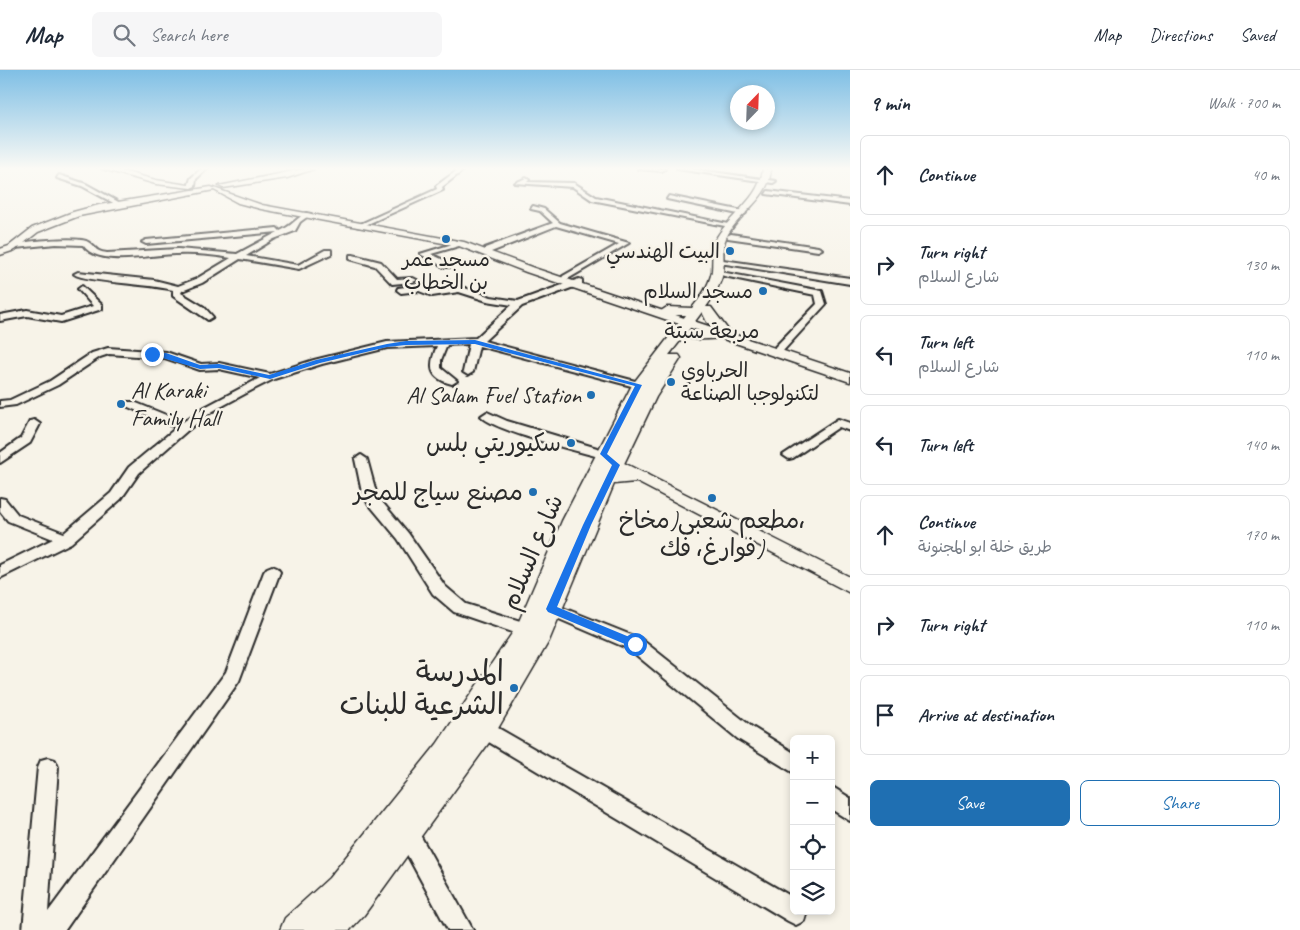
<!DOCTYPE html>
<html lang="en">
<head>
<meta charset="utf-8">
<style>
  body { margin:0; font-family:Caveat,"Playpen Sans Arabic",sans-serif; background:#f6f6f7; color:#1f2937 }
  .controls { position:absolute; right:15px; bottom:15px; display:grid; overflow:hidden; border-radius:8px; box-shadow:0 2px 8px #0003 }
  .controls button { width:45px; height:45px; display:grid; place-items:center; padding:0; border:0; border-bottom:1px solid #e0e1e3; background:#fff; color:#1f2937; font:25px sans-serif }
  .compass { position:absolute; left:730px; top:15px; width:45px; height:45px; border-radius:50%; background:#fff; box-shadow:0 2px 8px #0003; rotate:23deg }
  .stop { position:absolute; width:15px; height:15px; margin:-11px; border:4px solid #1a73e8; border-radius:50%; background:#fff }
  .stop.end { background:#1a73e8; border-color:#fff; box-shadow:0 1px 5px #0008 }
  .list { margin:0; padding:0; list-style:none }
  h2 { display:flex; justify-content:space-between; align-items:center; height:65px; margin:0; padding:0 20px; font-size:21px }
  h2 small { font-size:16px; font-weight:400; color:#747a83 }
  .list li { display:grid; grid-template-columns:32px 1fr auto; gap:15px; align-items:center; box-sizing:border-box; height:80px; margin:0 10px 10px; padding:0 10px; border:1px solid #e0e1e3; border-radius:8px }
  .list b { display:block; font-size:19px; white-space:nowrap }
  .list p { margin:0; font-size:16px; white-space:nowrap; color:#747a83 }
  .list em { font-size:16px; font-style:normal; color:#747a83 }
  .actions { display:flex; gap:10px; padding:15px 20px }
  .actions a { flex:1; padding:11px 0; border:1px solid #1f6fb2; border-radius:8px; text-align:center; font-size:18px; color:#1f6fb2 }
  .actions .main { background:#1f6fb2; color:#fff }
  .icon { flex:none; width:28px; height:28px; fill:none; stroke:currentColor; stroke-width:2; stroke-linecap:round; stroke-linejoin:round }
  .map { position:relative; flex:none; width:850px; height:860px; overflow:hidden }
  header { display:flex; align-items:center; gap:30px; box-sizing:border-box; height:70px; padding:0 25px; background:#fff; border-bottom:1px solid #e0e1e3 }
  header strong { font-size:24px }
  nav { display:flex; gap:28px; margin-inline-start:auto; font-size:18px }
  .search { width:350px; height:45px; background:#f6f6f7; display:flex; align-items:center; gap:12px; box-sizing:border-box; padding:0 18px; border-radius:8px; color:#747a83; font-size:19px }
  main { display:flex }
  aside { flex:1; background:#fff }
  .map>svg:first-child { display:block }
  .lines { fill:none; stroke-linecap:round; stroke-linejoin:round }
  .minor-casing { stroke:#2b2b2b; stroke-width:4 }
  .tertiary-casing { stroke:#2b2b2b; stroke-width:3 }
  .secondary-casing { stroke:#2b2b2b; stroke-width:3 }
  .minor { fill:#f7f3e8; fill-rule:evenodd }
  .tertiary { fill:#f7f3e8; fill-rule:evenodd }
  .secondary { fill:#f7f3e8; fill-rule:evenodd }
  .route { fill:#1a73e8 }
  .poi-dot { fill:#1f6fb2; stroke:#f7f3e8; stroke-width:2 }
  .labels { text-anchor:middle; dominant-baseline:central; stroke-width:5; stroke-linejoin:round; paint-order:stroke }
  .far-poi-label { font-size:20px; fill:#2b2b2b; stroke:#f7f3e8; text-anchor:end }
  .far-quarter-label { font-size:21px; fill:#2b2b2b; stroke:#f7f3e8 }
  .poi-label { font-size:24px; fill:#2b2b2b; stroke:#f7f3e8; text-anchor:end }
  .street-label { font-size:24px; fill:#2b2b2b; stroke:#f7f3e8 }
  .near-poi-label { font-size:29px; fill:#2b2b2b; stroke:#f7f3e8; text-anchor:end }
</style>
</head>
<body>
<header>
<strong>Map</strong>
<div class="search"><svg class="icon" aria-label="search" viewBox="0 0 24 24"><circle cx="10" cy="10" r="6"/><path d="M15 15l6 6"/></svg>Search here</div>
<nav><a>Map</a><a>Directions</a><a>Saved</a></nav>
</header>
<main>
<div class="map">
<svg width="850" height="860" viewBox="0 0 850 860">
  <rect width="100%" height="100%" fill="#f7f3e8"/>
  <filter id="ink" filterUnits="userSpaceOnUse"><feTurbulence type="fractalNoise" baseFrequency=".02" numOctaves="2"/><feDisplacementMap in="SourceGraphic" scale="10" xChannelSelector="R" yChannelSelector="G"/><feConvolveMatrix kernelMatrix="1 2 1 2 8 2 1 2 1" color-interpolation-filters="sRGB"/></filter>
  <g filter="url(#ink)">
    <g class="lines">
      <g class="minor-casing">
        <path id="minor" d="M201 99H207L196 109 195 116 188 117 191 108Z
          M459 99H465L442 117 443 120 361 157 356 156 437 119 436 116Z
          M638 99H665L662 101Z
          M677 99H692L776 111 773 113Z
          M59 105 86 114 124 135 119 136 82 116 57 108Z
          M526 108 529 110 527 112 574 113 596 127 733 155 730 157 592 130 573 117 515 113Z
          M768 121 850 131V135L766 124Z
          M669 126 743 141 746 143 743 145 667 129Z
          M533 136 544 139 560 153 629 173 566 210 562 208 563 206 619 174 556 156 491 182H485V178L553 153 540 141 531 139Z
          M306 143 311 144 300 152 295 161 274 169 246 186 298 195 325 180H331V184L299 199 240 189 202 213 182 221 181 223 204 237 213 247 208 250 173 226V220C152 214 85 212 74 204L78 202 154 210 178 216 196 209 231 188C213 185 195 183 176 184 152 184 98 198 83 175L56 174 15 178 11 176C18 171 81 166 88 172 97 178 94 181 107 183L178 179 237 184 278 162 146 174 142 172 146 170 277 158 280 161C290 157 296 149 306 143Z
          M731 164 818 177 822 179 818 181 728 168 727 166Z
          M459 172 466 174 431 184 450 193V197H444L420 184Z
          M353 185 381 192 397 209 413 208 417 210 413 212 392 214 375 196 350 189V185Z
          M723 190 850 208V214L726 194H723Z
          M721 202 822 221 826 234 783 281H775V277L817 234 815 225 724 206 720 204Z
          M579 209 582 210V214L522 236 484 271 639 312 655 313V317L639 318 479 276 473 302 468 305 463 302 469 274 447 275 441 290V298L457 311 452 314C428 308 429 295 437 276L387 278 322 294 274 309 254 319 213 341 188 360 139 403 121 429 71 473 0 508V495L53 469 8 451 0 441V428L5 429 18 445 64 463 111 423 129 397 176 358 126 336V332H134L183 352 205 337 260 308 219 299 200 300 165 288 109 284 100 287 58 315 16 335 0 337V331L10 330 50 311 92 283 108 278 166 282 201 294 219 293 270 304 314 290 387 272 476 268 512 235 487 231 459 222 432 226 419 221 401 223 397 220 398 218 420 215 433 220 459 216 491 227 518 231Z
          M82 216 102 235V239L61 252 27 246 0 251V245L27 240 61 246 93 236 78 219Z
          M487 342 507 351 607 381 609 384 607 387H599C575 380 494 361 481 346Z
          M838 349 850 353V361L839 357 793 388 789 389 783 385Z
          M34 350 40 354 30 373 0 393V383L21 368 30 351Z
          M361 385 367 389 377 426 408 463 445 516 466 534 533 555 535 560 533 565 527 567 454 542 433 524 398 469 363 427 355 389Z
          M272 496 277 498 280 502 239 611 65 860H23L38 697 41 690 48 688 55 690 58 697 48 842 226 602 264 502 267 498Z
          M551 533 641 569 752 657 794 683V703L738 669 629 579 545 543 543 539 545 535Z
          M484 650 794 828V841H807L804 851 796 855 788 851 477 665 474 659 477 653Z
          M831 716 850 728V751L831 739Z
          M407 753 415 756 473 860H448L396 764 399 756Z"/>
      </g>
      <g class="tertiary-casing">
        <path id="tertiary" d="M102 99H114L156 110 195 116 191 118 156 114Z
          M303 99H314L287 108 223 118 219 116Z
          M211 117 262 135 464 172 534 198 850 303V312L526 202 459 176 261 139 238 133 214 120 79 146 38 162 15 180 0 185V179L9 176 32 158 73 142 99 135Z
          M604 380 610 382 622 392 850 507V523L610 398 596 385Z"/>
      </g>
      <g class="secondary-casing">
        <path id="secondary" d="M763 99H771C769 130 739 142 726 168 721 178 725 192 723 203 720 216 714 226 706 237H711L731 264C725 270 690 271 684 266L669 285H679L681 288 656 327 620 402 646 403 649 407 646 411 614 414 549 571 493 667 364 845 350 860H280L285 848 329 808 437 674 517 556 562 451 632 315 686 245H667L661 241 667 237 692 238C701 227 709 216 712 201 713 191 711 176 717 167 731 144 760 128 763 99ZM702 242 707 252 716 260 687 262Z"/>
      </g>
      <use href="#minor" class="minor"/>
      <use href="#tertiary" class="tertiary"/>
      <use href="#secondary" class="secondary"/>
    </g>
  </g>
  <linearGradient id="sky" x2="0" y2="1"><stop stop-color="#7fbfe5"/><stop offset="0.45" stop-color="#fbfaf5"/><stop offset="1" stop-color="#fbfaf5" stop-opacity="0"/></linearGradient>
  <rect width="850" height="219" fill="url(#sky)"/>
  <path class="route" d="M475 270 642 315 607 384 620 395 591 455 557 537 639 571V577H632L548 542 546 539 583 455 612 395 600 384 635 316 475 274 406 275 387 277 320 293 270 309 219 298 200 299 149 284 166 283 200 295 219 294 269 305 316 290 387 274 406 271Z"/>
  <g class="poi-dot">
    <circle cx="446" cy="169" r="5"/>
    <circle cx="730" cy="181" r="5"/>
    <circle cx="763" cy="221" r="5"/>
    <circle cx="671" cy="312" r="5"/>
    <circle cx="591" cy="325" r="5"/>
    <circle cx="121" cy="334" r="5"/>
    <circle cx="571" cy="373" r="5"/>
    <circle cx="533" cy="422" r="5"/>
    <circle cx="712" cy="428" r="5"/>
    <circle cx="514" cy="618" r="5"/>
  </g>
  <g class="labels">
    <g class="far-poi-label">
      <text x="720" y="181">البيت الهندسي</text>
      <text x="446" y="189" text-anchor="middle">مسجد عمر<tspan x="446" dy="23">بن الخطاب</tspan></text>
      <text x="753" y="221">مسجد السلام</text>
      <text x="681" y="300" text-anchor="start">الحرباوي<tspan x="681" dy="23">لتكنولوجبا الصناعة</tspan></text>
    </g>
    <g class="far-quarter-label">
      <text x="712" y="261">مربعة سبتة</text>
    </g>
    <g class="poi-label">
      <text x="131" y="320" text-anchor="start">Al Karaki<tspan x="131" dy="28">Family Hall</tspan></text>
      <text x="581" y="325">Al Salam Fuel Station</text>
      <text x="561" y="373">سكيوريتي بلس</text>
      <text x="523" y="422">مصنع سياج للمجر</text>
      <text x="712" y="450" text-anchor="middle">مطعم شعبي(مخاخ،<tspan x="712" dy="28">فوارغ، فك)</tspan></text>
    </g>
    <g class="street-label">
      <text transform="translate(532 482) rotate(-67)">شارع السلام</text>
    </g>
    <g class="near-poi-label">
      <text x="504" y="601">المدرسة<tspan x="504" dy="33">الشرعية للبنات</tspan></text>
    </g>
  </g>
</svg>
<div class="controls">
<button>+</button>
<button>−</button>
<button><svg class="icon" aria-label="locate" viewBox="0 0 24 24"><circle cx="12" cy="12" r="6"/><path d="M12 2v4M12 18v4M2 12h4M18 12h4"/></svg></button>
<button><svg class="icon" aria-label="layers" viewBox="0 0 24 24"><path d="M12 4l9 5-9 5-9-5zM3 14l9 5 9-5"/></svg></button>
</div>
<svg class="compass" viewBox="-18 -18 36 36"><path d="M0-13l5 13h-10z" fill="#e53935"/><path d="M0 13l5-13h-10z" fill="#747a83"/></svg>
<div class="stop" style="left:635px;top:574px"></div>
<div class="stop end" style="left:152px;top:284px"></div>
</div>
<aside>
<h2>9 min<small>Walk · 700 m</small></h2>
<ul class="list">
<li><svg class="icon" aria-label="ahead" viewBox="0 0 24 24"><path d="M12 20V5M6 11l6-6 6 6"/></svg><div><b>Continue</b></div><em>40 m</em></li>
<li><svg class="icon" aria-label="right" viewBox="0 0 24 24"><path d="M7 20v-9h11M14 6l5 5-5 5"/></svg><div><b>Turn right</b><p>شارع السلام</p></div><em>130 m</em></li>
<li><svg class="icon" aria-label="left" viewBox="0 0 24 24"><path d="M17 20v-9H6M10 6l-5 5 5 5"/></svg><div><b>Turn left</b><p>شارع السلام</p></div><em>110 m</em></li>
<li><svg class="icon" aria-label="left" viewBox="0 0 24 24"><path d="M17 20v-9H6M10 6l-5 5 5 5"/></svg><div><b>Turn left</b></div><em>140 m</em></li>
<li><svg class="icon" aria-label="ahead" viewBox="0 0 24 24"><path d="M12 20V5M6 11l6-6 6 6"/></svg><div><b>Continue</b><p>طريق خلة ابو المجنونة</p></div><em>170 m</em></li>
<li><svg class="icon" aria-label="right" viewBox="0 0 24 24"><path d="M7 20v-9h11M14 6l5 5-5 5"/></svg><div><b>Turn right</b></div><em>110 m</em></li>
<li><svg class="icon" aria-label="arrive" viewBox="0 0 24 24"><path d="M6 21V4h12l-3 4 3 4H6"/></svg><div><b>Arrive at destination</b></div></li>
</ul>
<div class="actions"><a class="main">Save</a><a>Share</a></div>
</aside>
</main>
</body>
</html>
